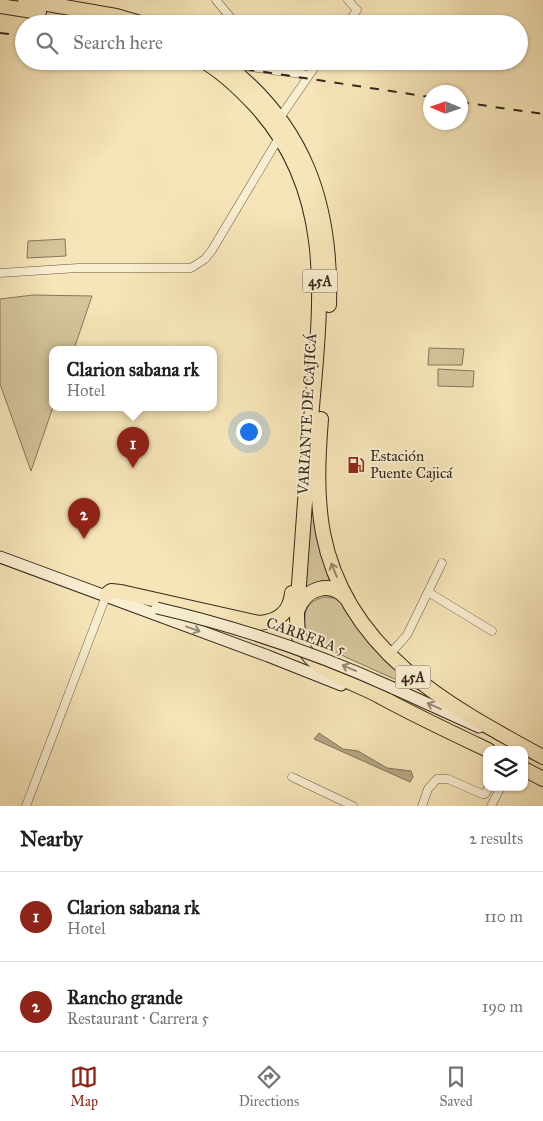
<!DOCTYPE html>
<html lang="en">
<head>
<meta charset="utf-8">
<style>
  body { margin:0; font-family:"IM FELL Great Primer",serif; background:#f6f6f6; color:#202124 }
  .controls { position:absolute; right:15px; bottom:15px; display:grid; overflow:hidden; border-radius:10px; box-shadow:0 1px 4px #0004 }
  .controls button { width:45px; height:45px; display:grid; place-items:center; padding:0; border:0; border-bottom:1px solid #e0e0e0; background:#fff; color:#202124; font:25px sans-serif }
  .compass { position:absolute; left:423px; top:85px; width:45px; height:45px; border-radius:50%; background:#fff; box-shadow:0 1px 4px #0004; rotate:272deg }
  .you { position:absolute; left:248px; top:431px; width:18px; height:18px; margin:-12px; border:4px solid #fff; border-radius:50%; background:#1a73e8; box-shadow:0 0 0 8px #1a73e833 }
  .badge { display:grid; place-items:center; width:32px; height:32px; border-radius:50%; background:#8f2418; color:#fff; font-size:16px; font-weight:700 }
  .pin { position:absolute; translate:-50% -41px; filter:drop-shadow(0 1px 2px #0008) }
  .pin::after { content:''; position:absolute; top:26px; width:18px; height:15px; background:inherit; clip-path:polygon(0 0,100% 0,50% 100%) }
  .popup { position:absolute; left:49px; top:346px; width:168px; height:65px; box-sizing:border-box; display:grid; place-content:center; border-radius:10px; background:#fff; filter:drop-shadow(0 1px 4px #0005); font-size:16px; white-space:nowrap; color:#757577 }
  .popup b { font-size:19px; color:#202124 }
  .popup::after { content:''; position:absolute; left:50%; top:100%; margin-left:-10px; border:10px solid transparent; border-top-color:#fff }
  .list { margin:0; padding:0; list-style:none }
  h2 { display:flex; justify-content:space-between; align-items:center; height:65px; margin:0; padding:0 20px; font-size:21px }
  h2 small { font-size:16px; font-weight:400; color:#757577 }
  .list li { display:grid; grid-template-columns:32px 1fr auto; gap:15px; align-items:center; box-sizing:border-box; height:90px; padding:0 20px; border-top:1px solid #e0e0e0 }
  .list b { display:block; font-size:19px; white-space:nowrap }
  .list p { margin:0; font-size:16px; white-space:nowrap; color:#757577 }
  .list em { font-size:16px; font-style:normal; color:#757577 }
  .icon { flex:none; width:28px; height:28px; fill:none; stroke:currentColor; stroke-width:2; stroke-linecap:round; stroke-linejoin:round }
  .map { position:relative; flex:none; width:543px; height:806px; overflow:hidden }
  .search { position:absolute; background:#fff; box-shadow:0 1px 4px #0004; left:15px; right:15px; top:15px; height:55px; display:flex; align-items:center; gap:12px; box-sizing:border-box; padding:0 18px; border-radius:28px; color:#757577; font-size:19px }
  .sheet { height:245px; background:#fff }
  nav { display:flex; justify-content:space-around; align-items:center; box-sizing:border-box; height:70px; border-top:1px solid #e0e0e0; background:#fff; font-size:14px; color:#757577 }
  nav a { display:grid; justify-items:center; gap:2px }
  nav .on { color:#8f2418 }
  .map>svg:first-child { display:block }
  .green { fill:#d5c59d; stroke:#84765c }
  .water { fill:#b4a583; stroke:#81735a }
  .lines { fill:none; stroke-linecap:round; stroke-linejoin:round }
  .street-casing { stroke:#645743; stroke-width:9 }
  .secondary-casing { stroke:#34281c; stroke-width:13 }
  .highway-casing { stroke:#34281c; stroke-width:16 }
  .street { stroke:#f9eed1; stroke-width:8 }
  .secondary { stroke:#f9eed1; stroke-width:11 }
  .highway { stroke:#f6e5b8; stroke-width:14 }
  .rail { stroke:#34281c; stroke-width:2; stroke-dasharray:9 9; stroke-linecap:butt }
  .secondary-bridge-casing { stroke:#34281c; stroke-width:13; stroke-linecap:butt }
  .secondary-bridge { stroke:#f9eed1; stroke-width:11 }
  .oneway { stroke:#95866a }
  .oneway2 { stroke:#968b76 }
  .labels { text-anchor:middle; dominant-baseline:central; stroke-width:4; stroke-linejoin:round; paint-order:stroke }
  .shield { fill:#f9eed1; stroke:#6f6352; stroke-width:1 }
  .shield-label { font-size:14px; font-weight:bold; fill:#34281c }
  .street-label { font-size:15px; fill:#34281c; stroke:#f9eed1 }
  .poi-label { font-size:15px; fill:#34281c; stroke:#f9eed1; text-anchor:start }
</style>
</head>
<body>
<div class="map">
<svg width="543" height="806" viewBox="0 0 543 806">
  <rect width="100%" height="100%" fill="#f6e5b8"/>
  <filter id="stains"><feTurbulence type="fractalNoise" baseFrequency=".004" numOctaves="4"/><feColorMatrix values="0 0 0 0 .2 0 0 0 0 .09 0 0 0 0 .02 0 0 0 .5 -.17"/></filter>
  <radialGradient id="worn" r=".72"><stop offset=".6" stop-color="#630" stop-opacity="0"/><stop offset="1" stop-color="#630" stop-opacity=".3"/></radialGradient>
  <path class="green" d="M65 239 66 256 27 258 28 241Z
    M33 295 92 296 74 349H53V407L31 471 0 384V299Z
    M429 348 464 349 462 365H428Z
    M438 369 474 371 473 387 438 386Z
    M313 487 319 545 330 582 306 588Z
    M325 597 334 598 342 602 423 692 306 639C304 618 301 602 325 597Z"/>
  <path class="water" d="M319 733 343 749 358 751 387 768 411 771 413 777 410 782 314 739Z"/>
  <g class="lines">
    <g class="street-casing">
      <path id="street" d="M216 0 236 24
        M347 24 357 10 348 0
        M268 61 276 71
        M229 64 309 75
        M279 119 319 61
        M0 273 78 268H191L205 259 212 250 280 136
        M428 592 492 631
        M389 655 407 635 442 563
        M292 777 353 806
        M26 806 106 596
        M422 806 428 789 437 779H448L482 794H485L489 787
        M491 806 501 787"/>
    </g>
    <g class="secondary-casing">
      <path id="secondary" d="M0 557 268 656 341 685
        M393 688 479 727"/>
    </g>
    <g class="highway-casing">
      <path id="highway" d="M25 0 116 16 144 24
        M0 6 39 12
        M203 61C223 72 240 89 255 105 338 195 320 308 311 419 306 483 302 548 297 612 297 626 297 640 306 652 323 676 357 683 381 697 416 716 452 733 488 750
        M221 61C305 123 332 205 329 305
        M321 419C318 457 316 495 323 533 346 651 447 705 543 757
        M106 595 111 591 121 592 259 623C278 621 290 613 292 593
        M298 609C306 588 331 580 346 598
        M524 769 543 779"/>
    </g>
    <use href="#street" class="street"/>
    <use href="#secondary" class="secondary"/>
    <use href="#highway" class="highway"/>
    <path class="rail" d="M0 33 24 36
      M192 61 430 97
      M460 102 543 114"/>
    <g class="secondary-bridge-casing">
      <path id="secondary-bridge" d="M157 608C239 627 316 653 393 688"/>
    </g>
    <use href="#secondary-bridge" class="secondary-bridge"/>
  </g>
  <defs><path id="oneway-shaft" d="M-6 0H5M1.5-3L5.5 0L1.5 3" fill="none" stroke-width="1.6" stroke-linecap="round" stroke-linejoin="round" transform="scale(1.25)"/></defs>
  <use class="oneway" href="#oneway-shaft" transform="translate(334 570) rotate(-112)"/>
  <g class="oneway2">
    <use href="#oneway-shaft" transform="translate(193 629) rotate(20)"/>
    <use href="#oneway-shaft" transform="translate(349 668) rotate(-157)"/>
    <use href="#oneway-shaft" transform="translate(434 706) rotate(-156)"/>
  </g>
  <defs>
    <g id="fuel-bare" transform="scale(1.35)"><path d="M-5.5-6h7V0h2V4h1.3V-2.5L3-4.5l.8-.8L6-3V5H2.5V1h-1V6h-7ZM-4.2-4.7v3.2H.2V-4.7Z" fill="#8f2418" stroke="#f9eed1" stroke-width="2.5" paint-order="stroke"/></g>
  </defs>
  <g fill-rule="evenodd">
    <use href="#fuel-bare" x="356" y="465"/>
  </g>
  <g class="labels">
    <g class="shield">
      <rect x="302.5" y="269.5" width="35" height="23" rx="4"/>
      <rect x="395.5" y="665.5" width="35" height="23" rx="4"/>
    </g>
    <g class="shield-label">
      <text x="320" y="281">45A</text>
      <text x="413" y="677">45A</text>
    </g>
    <g class="street-label">
      <text transform="translate(307 414) rotate(-87)">VARIANTE DE CAJICÁ</text>
      <text transform="translate(306 636) rotate(20)">CARRERA 5</text>
    </g>
    <g class="poi-label">
      <text x="370" y="456">Estación<tspan x="370" dy="17">Puente Cajicá</tspan></text>
    </g>
  </g>
  <rect width="100%" height="100%" filter="url(#stains)"/>
  <rect width="100%" height="100%" fill="url(#worn)"/>
</svg>
<div class="controls">
<button><svg class="icon" aria-label="layers" viewBox="0 0 24 24"><path d="M12 4l9 5-9 5-9-5zM3 14l9 5 9-5"/></svg></button>
</div>
<svg class="compass" viewBox="-18 -18 36 36"><path d="M0-13l5 13h-10z" fill="#e53935"/><path d="M0 13l5-13h-10z" fill="#757577"/></svg>
<div class="you"></div>
<div class="pin badge" style="left:133px;top:468px">1</div>
<div class="popup"><b>Clarion sabana rk</b>Hotel</div>
<div class="pin badge" style="left:84px;top:539px">2</div>
<div class="search"><svg class="icon" aria-label="search" viewBox="0 0 24 24"><circle cx="10" cy="10" r="6"/><path d="M15 15l6 6"/></svg>Search here</div>
</div>
<section class="sheet">
<h2>Nearby<small>2 results</small></h2>
<ul class="list">
<li><span class="badge">1</span><div><b>Clarion sabana rk</b><p>Hotel</p></div><em>110 m</em></li>
<li><span class="badge">2</span><div><b>Rancho grande</b><p>Restaurant · Carrera 5</p></div><em>190 m</em></li>
</ul>
</section>
<nav>
<a class="on"><svg class="icon" aria-label="map" viewBox="0 0 24 24"><path d="M3 6l6-2 6 2 6-2v14l-6 2-6-2-6 2zM9 4v14M15 6v14"/></svg>Map</a>
<a><svg class="icon" aria-label="directions" viewBox="0 0 24 24"><path d="M12 3l9 9-9 9-9-9zM9 14v-3h6M13 9l2 2-2 2"/></svg>Directions</a>
<a><svg class="icon" aria-label="saved" viewBox="0 0 24 24"><path d="M7 4h10v16l-5-4-5 4z"/></svg>Saved</a>
</nav>
</body>
</html>
